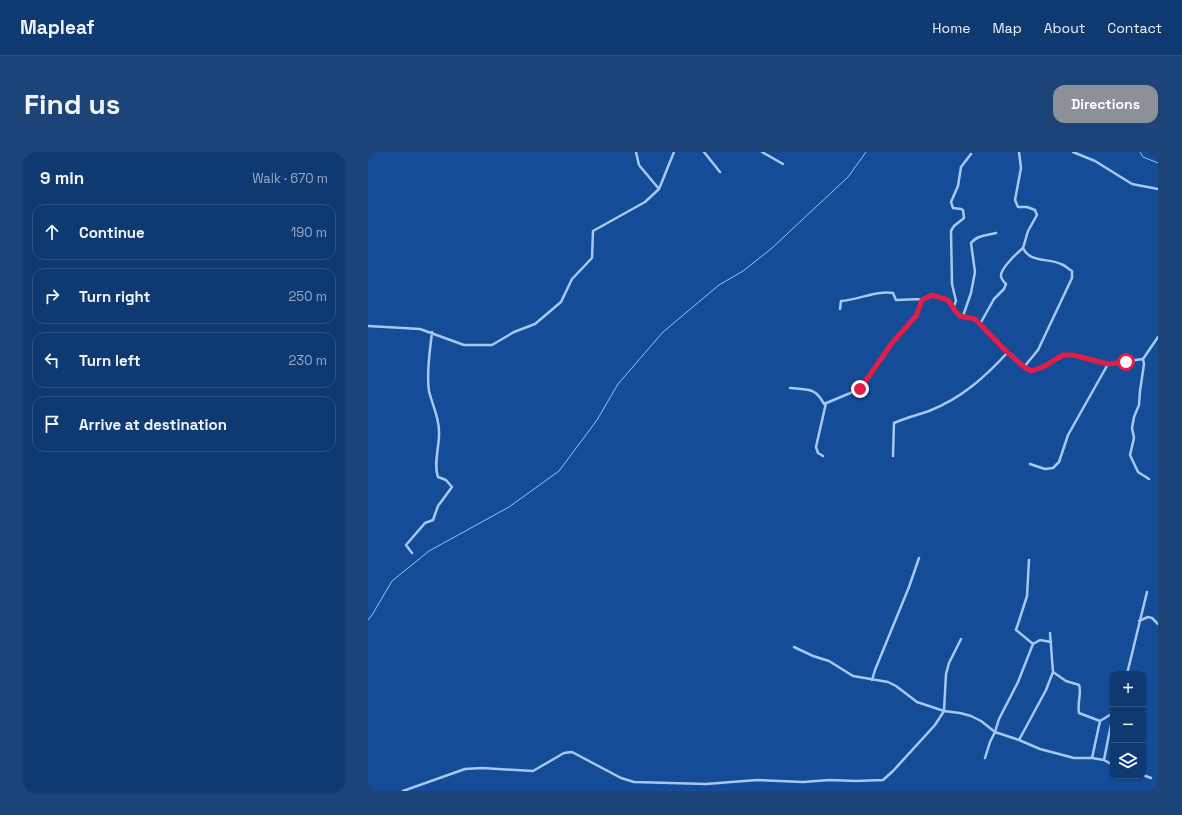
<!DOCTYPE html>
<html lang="en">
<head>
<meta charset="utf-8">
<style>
  body { margin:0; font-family:"Space Grotesk",sans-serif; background:#1d4479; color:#f1f3f6 }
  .controls { position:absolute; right:12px; bottom:12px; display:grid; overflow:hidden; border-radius:8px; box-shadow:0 1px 3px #0004 }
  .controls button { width:36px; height:36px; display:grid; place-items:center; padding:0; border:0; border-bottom:1px solid #2f5384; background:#0f3971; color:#f1f3f6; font:20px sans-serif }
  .stop { position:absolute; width:12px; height:12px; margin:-9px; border:3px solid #e11d48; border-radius:50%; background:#fff }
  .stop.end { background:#e11d48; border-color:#fff; box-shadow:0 1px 4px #0008 }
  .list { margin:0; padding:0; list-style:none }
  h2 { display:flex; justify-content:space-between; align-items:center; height:52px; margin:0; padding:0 16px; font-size:17px }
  h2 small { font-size:13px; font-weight:400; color:#9bacc3 }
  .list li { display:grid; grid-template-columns:26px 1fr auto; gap:12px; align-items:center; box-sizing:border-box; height:56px; margin:0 8px 8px; padding:0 8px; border:1px solid #2f5384; border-radius:12px }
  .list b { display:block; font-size:15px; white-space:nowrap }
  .list em { font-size:13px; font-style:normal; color:#9bacc3 }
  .icon { flex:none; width:22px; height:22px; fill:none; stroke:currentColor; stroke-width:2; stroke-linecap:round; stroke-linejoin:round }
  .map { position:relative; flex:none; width:790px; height:639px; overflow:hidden; border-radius:12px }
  header { display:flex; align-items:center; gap:24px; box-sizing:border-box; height:56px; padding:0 20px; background:#0f3971; border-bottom:1px solid #2f5384 }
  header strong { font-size:19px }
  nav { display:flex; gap:22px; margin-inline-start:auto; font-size:14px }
  .intro { display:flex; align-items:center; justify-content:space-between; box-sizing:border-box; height:96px; padding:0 24px }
  h1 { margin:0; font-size:28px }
  .button { padding:10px 18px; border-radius:12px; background:#8c9099; color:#fff; font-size:14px; font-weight:700 }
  main { display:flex; gap:24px; padding:0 24px }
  aside { flex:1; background:#0f3971; border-radius:12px; box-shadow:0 1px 3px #0004 }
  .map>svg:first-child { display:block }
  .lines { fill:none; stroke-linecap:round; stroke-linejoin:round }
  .stream { stroke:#99c2f5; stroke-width:1 }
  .minor { stroke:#a6c8f2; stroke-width:2.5 }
  .route { stroke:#e11d48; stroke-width:5 }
</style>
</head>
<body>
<header>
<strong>Mapleaf</strong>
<nav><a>Home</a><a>Map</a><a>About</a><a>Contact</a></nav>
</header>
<div class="intro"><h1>Find us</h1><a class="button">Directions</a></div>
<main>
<aside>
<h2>9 min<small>Walk · 670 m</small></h2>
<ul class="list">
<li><svg class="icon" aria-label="ahead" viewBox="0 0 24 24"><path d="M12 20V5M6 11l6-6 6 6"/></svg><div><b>Continue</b></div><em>190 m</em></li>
<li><svg class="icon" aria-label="right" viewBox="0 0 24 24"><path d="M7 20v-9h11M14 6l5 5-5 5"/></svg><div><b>Turn right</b></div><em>250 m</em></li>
<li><svg class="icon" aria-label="left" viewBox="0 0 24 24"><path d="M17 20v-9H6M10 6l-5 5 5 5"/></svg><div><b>Turn left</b></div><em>230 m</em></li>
<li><svg class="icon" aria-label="arrive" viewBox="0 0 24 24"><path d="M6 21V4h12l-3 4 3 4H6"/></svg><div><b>Arrive at destination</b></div></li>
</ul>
</aside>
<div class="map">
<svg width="790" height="639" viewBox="0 0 790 639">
  <rect width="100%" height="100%" fill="#144c97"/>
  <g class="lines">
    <path class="stream" d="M772 0 775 5 790 11
      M0 468 4 463 24 429 61 399 141 355 191 319 229 268 250 232 295 180 351 133 375 119 404 96 480 25 498 0"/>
    <path class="minor" d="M268 0 271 13 291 37
      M336 0 352 20
      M394 0 415 12
      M651 0 653 16 647 48 650 55H659L667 58 669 63 660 79 655 96C662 111 681 106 693 112 697 113 700 117 704 119V126L670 198 656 215
      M705 0 727 9 764 32 790 37
      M585 156 588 149 584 132 583 79 586 74 596 66 595 58 593 57 585 56 583 50 590 34 593 15 603 2
      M472 157 473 149C491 148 508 138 525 141L528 148 554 147 564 143 580 148 588 160 592 164 607 167 636 197 656 215 663 219 675 215 695 203H705L740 212 775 207 790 185
      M595 164 603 141 607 120 603 91C609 83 620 83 628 81
      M612 172 626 147 636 137 638 132C636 130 633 127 633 124 632 117 649 101 655 96
      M0 174 52 177 96 193H124L146 180 167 172 193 150 204 127 224 106 225 79 277 50 291 37 306 0
      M775 207 776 212 772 239 771 253 766 265 764 276 766 286 762 303 770 320 781 327
      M422 236C440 238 447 235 456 252L492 237 524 191 548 164 554 147
      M455 304 450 301 448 295 458 251
      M525 304 526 271C537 266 549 263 561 259 594 246 617 225 640 200
      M662 312 677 317 685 316 691 310 700 283 740 212
      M44 401 38 393 57 371 65 368 70 354 84 335 78 328 70 325C65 312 72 293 71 279 71 265 64 252 61 239 58 221 62 199 64 180
      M661 408 659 444 648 478 665 492
      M771 469 780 465 784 466 790 472
      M682 481 685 520 678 538 651 588 672 597 706 606H724L736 608 745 613
      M426 495 445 504 461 509 485 524 520 530 528 534 549 550 576 559 592 561 603 564 613 569 627 580 622 590 617 606
      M685 520 698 529 711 533C714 540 709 551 711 561L732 569
      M759 522 779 440
      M504 528 507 518 541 435 551 406
      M651 588 627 580 631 567 650 530 665 492 672 488 683 490
      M724 606 732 569 745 561
      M736 608 745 562
      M775 623 783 626
      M35 639 97 617 114 616 165 619 196 601 204 600 253 626 266 630 338 632 389 628 435 630 461 628 488 629 515 628 525 619 567 573 576 559 578 522 581 511 593 487"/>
  </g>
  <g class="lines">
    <path class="route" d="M492 237 524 191 548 164 554 148 564 143 580 148 588 160 592 164 607 167 636 197 656 215 663 219 675 215 695 203H705L740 212 758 210"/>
  </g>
</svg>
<div class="controls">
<button>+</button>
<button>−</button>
<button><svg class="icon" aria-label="layers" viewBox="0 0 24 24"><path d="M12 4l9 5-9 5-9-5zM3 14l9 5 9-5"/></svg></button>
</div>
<div class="stop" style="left:758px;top:210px"></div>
<div class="stop end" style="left:492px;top:237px"></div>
</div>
</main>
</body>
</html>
